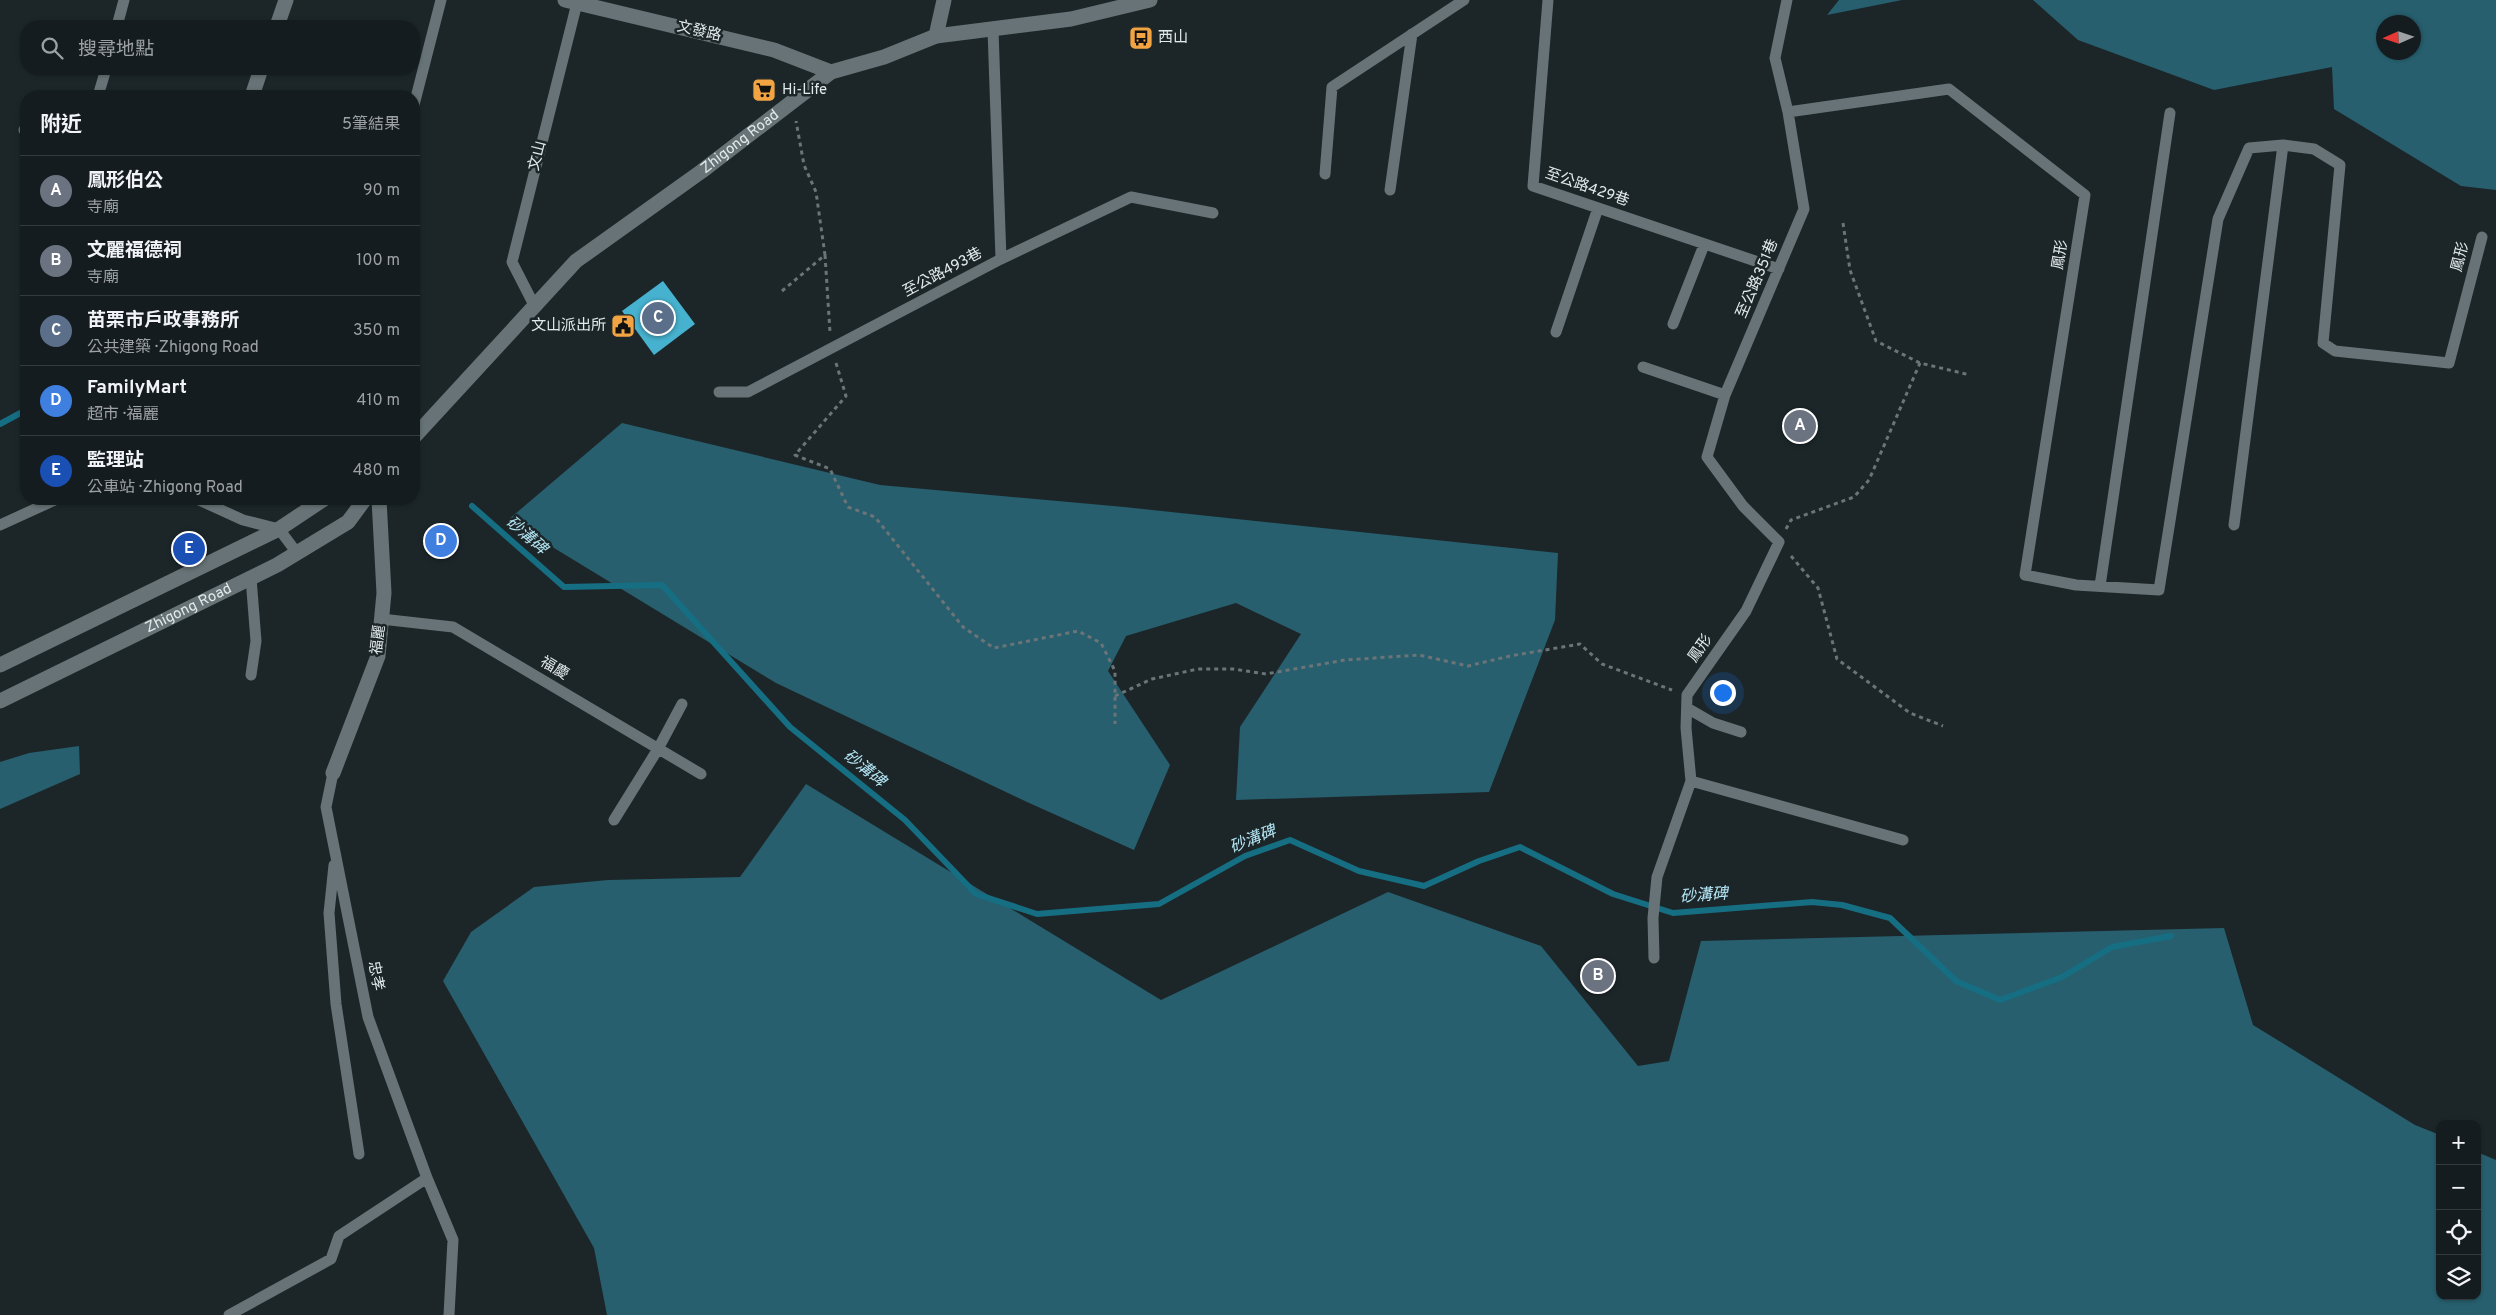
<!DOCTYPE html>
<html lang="zh-TW">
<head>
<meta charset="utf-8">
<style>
  body { margin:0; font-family:Overpass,"Noto Sans TC",sans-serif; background:#22292c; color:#f1f3f6 }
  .controls { position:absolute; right:15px; bottom:15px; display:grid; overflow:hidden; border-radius:10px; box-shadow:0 1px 4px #0004 }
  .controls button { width:45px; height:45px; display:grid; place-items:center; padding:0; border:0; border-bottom:1px solid #343a3d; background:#151c1f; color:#f1f3f6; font:25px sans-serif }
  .compass { position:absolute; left:2376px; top:15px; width:45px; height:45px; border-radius:50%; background:#151c1f; box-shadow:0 1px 4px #0004; rotate:267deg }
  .you { position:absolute; left:1722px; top:692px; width:18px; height:18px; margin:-12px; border:4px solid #fff; border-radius:50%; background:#1a73e8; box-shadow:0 0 0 8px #1a73e833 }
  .badge { display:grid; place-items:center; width:32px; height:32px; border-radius:50%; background:#f3a442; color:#fff; font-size:16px; font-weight:700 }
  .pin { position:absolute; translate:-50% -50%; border:2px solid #fff; box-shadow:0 1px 5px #0006 }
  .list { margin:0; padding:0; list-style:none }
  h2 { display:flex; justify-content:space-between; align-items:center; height:65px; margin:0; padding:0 20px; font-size:21px }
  h2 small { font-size:16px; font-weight:400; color:#9da1a4 }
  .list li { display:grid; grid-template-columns:32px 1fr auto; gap:15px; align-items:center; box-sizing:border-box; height:70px; padding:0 20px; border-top:1px solid #343a3d }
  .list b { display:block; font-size:19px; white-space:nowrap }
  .list p { margin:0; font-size:16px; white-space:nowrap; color:#9da1a4 }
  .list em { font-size:16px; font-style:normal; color:#9da1a4 }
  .icon { flex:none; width:28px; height:28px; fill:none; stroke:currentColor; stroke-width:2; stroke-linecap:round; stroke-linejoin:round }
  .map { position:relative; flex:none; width:2496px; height:1315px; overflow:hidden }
  .search { position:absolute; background:#151c1f; box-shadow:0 1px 4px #0004; left:20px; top:20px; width:400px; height:55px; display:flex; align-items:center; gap:12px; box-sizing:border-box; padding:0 18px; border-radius:20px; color:#9da1a4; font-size:19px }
  .panel { position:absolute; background:#151c1f; box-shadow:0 1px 4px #0004; left:20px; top:90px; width:400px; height:415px; border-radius:20px }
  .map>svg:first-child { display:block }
  .forest { fill:#275f6e; fill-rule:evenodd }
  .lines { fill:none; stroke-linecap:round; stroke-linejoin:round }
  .stream { stroke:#166e83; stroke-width:6 }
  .building { fill:#47b2cf }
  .path { stroke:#6b7477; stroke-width:3; stroke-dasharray:4 4; stroke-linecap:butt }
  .service { stroke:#677376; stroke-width:11 }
  .minor { stroke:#677376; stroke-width:15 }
  .tertiary { stroke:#677376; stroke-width:15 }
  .labels { text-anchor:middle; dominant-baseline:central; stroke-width:5; stroke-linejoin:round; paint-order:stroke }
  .street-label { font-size:15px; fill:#e2e9eb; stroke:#1c2629 }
  .poi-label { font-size:15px; fill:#e2e9eb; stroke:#1c2629; text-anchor:start }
  .water-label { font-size:16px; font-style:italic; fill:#b4e5f4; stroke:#1c2629 }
</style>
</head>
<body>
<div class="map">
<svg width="2496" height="1315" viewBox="0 0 2496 1315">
  <rect width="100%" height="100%" fill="#1c2629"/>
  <path class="forest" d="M1839 0H1902L1827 15Z
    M2033 0H2496V190L2461 186 2334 109 2332 67 2214 90 2078 40ZM2414 22V52H2384V22Z
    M622 423 880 485 1124 507 1558 553 1555 620 1489 792 1236 800 1240 727 1301 634 1236 603 1126 636 1108 671 1170 765 1134 850 1027 802 776 683 508 520Z
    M79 746 80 774 0 809V762L29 753Z
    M806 784 1161 1000 1388 892 1541 946 1638 1066 1669 1061 1701 941 2224 928 2253 1025 2415 1125 2440 1135V1296H2477V1152L2496 1160V1315H607L594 1248 443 981 471 932 534 887 608 880 740 877Z"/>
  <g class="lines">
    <path class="stream" d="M0 424 26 410
      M472 506 564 587 662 585 790 727 905 820 976 894 1037 914 1159 904 1245 856 1290 840 1359 871 1424 886 1479 861 1520 847 1613 894 1673 913 1812 902 1842 905 1890 918 1956 981 2000 1000 2062 977 2112 947 2171 936"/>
  </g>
  <path class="building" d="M663 281 695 324 654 355 622 311Z"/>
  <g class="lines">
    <path class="path" d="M1843 223 1850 270 1876 341 1920 363 1970 375
      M825 255 830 332
      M782 291 825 255 816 192 804 165 796 121
      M836 363 846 396 795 455 830 469 848 507 875 517 963 627 994 648 1078 631 1101 643 1115 671V724
      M1786 529 1791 520 1854 497 1869 480 1920 363
      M1791 556 1818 588 1837 659 1910 713 1943 726
      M1115 696 1152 679 1198 669H1233L1266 674 1345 660 1419 655 1468 666 1510 656 1580 644 1602 664 1672 690"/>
    <path class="service" d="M1548 0 1533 186 1779 269
      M117 26 124 0
      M98 96 106 69
      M414 105 441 0
      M1788 112 1949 89 2085 195 2025 575 2076 585 2159 590 2218 219 2249 148 2283 145 2314 149 2340 165 2323 343 2335 351 2449 363 2482 237
      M24 130 26 129
      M1325 174 1332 87 1464 0
      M1390 190 1412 34
      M1001 259 1131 197 1213 213
      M534 305 512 262 577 3
      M1673 324 1704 245
      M1556 332 1598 208
      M1643 367 1725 395
      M719 392H748L1001 259 993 30
      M197 499 243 520 279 529 297 553
      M0 525 57 499
      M2234 525 2283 145
      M251 578 256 641 251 675
      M2100 586 2170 113
      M381 619 453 627 701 774
      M1687 708 1713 723 1741 732
      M1691 781 1903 840
      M614 820 658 749 682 704
      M334 865 329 913 336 1004 359 1154
      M1654 958 1653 918 1657 877 1691 781 1686 728 1687 695 1746 611 1779 542 1743 506 1707 457 1725 395 1804 209 1788 112 1775 58 1787 0
      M427 1178 453 1240 449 1315
      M229 1315 331 1259 339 1236 427 1178 368 1017 326 807 333 773"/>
    <path class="minor" d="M277 26 286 0
      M252 96 261 69
      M333 773 378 656 384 593 379 499"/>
    <g class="tertiary">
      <path d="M565 0 774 50 831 72"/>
      <path d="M936 36 944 0"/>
      <path id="s1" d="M414 437 576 261 702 171 831 72 884 57 936 36 1071 19 1150 0"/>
      <path d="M0 665 279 529 324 499"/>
      <path id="s2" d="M0 701 277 565 348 522 365 499"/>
    </g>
  </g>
  <defs>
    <g id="bus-square" transform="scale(1.25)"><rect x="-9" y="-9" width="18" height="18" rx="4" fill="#f3a442" stroke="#1c2629"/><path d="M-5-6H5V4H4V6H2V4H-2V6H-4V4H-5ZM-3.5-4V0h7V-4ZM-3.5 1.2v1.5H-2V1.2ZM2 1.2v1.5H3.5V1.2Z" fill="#111"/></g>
    <g id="supermarket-square" transform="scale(1.25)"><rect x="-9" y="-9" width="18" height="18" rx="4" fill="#f3a442" stroke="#1c2629"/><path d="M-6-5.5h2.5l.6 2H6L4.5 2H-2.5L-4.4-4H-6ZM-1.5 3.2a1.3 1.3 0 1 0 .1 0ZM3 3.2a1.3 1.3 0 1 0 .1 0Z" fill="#111"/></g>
    <g id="civic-square" transform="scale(1.25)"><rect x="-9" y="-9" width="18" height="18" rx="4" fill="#f3a442" stroke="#1c2629"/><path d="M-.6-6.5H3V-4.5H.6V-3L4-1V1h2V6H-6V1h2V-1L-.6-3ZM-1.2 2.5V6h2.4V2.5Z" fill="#111"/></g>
  </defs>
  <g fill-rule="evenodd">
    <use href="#bus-square" x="1141" y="38"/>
    <use href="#supermarket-square" x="764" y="90"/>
    <use href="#civic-square" x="623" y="326"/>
  </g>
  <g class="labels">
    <g class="street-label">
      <text transform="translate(699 32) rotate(13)">文發路</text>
      <text stroke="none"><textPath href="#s1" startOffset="442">Zhigong Road</textPath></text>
      <text transform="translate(538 156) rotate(-76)">文山</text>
      <text transform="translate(1587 188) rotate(19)">至公路429巷</text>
      <text transform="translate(2061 255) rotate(-81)">鳳形</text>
      <text transform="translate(2461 257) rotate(-76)">鳳形</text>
      <text transform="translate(943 273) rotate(-28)">至公路493巷</text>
      <text transform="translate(1758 279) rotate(-67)">至公路351巷</text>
      <text stroke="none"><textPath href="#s2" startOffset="210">Zhigong Road</textPath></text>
      <text transform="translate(379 640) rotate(-83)">福麗</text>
      <text transform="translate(1701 649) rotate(-55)">鳳形</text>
      <text transform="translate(554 669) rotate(31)">福慶</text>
      <text transform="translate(375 976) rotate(79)">忠孝</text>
    </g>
    <g class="poi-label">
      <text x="1158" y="38">西山</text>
      <text x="782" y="90">Hi-Life</text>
      <text x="606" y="326" text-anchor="end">文山派出所</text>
    </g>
    <g class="water-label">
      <text transform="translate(526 536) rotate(41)">砂溝碑</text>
      <text transform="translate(864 769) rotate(39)">砂溝碑</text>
      <text transform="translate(1253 840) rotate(-22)">砂溝碑</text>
      <text transform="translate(1704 896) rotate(-4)">砂溝碑</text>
    </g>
  </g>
</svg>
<div class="controls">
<button>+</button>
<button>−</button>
<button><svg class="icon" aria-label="locate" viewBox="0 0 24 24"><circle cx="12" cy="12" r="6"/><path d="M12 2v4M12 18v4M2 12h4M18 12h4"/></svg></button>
<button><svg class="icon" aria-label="layers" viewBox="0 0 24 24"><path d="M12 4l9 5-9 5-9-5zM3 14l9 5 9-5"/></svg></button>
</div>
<svg class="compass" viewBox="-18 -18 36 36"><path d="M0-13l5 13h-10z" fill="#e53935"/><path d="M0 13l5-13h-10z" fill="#9da1a4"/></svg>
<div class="you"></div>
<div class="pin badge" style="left:1800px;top:426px;background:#6b7280">A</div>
<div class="pin badge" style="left:1598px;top:976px;background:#6b7280">B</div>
<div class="pin badge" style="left:658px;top:318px;background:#5c6f8a">C</div>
<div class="pin badge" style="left:441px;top:541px;background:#3f7fe0">D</div>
<div class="pin badge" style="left:189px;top:549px;background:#1a4fb4">E</div>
<div class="search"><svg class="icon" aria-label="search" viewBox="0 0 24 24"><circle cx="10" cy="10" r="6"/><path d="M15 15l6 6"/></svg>搜尋地點</div>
<section class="panel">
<h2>附近<small>5筆結果</small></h2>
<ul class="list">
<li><span class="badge" style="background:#6b7280">A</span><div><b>鳳形伯公</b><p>寺廟</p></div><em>90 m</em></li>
<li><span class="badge" style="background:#6b7280">B</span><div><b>文麗福德祠</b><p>寺廟</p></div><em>100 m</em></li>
<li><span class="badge" style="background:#5c6f8a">C</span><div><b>苗栗市戶政事務所</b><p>公共建築 · Zhigong Road</p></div><em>350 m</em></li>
<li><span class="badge" style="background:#3f7fe0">D</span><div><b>FamilyMart</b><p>超市 · 福麗</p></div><em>410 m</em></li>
<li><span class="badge" style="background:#1a4fb4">E</span><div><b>監理站</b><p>公車站 · Zhigong Road</p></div><em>480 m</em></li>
</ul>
</section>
</div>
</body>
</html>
